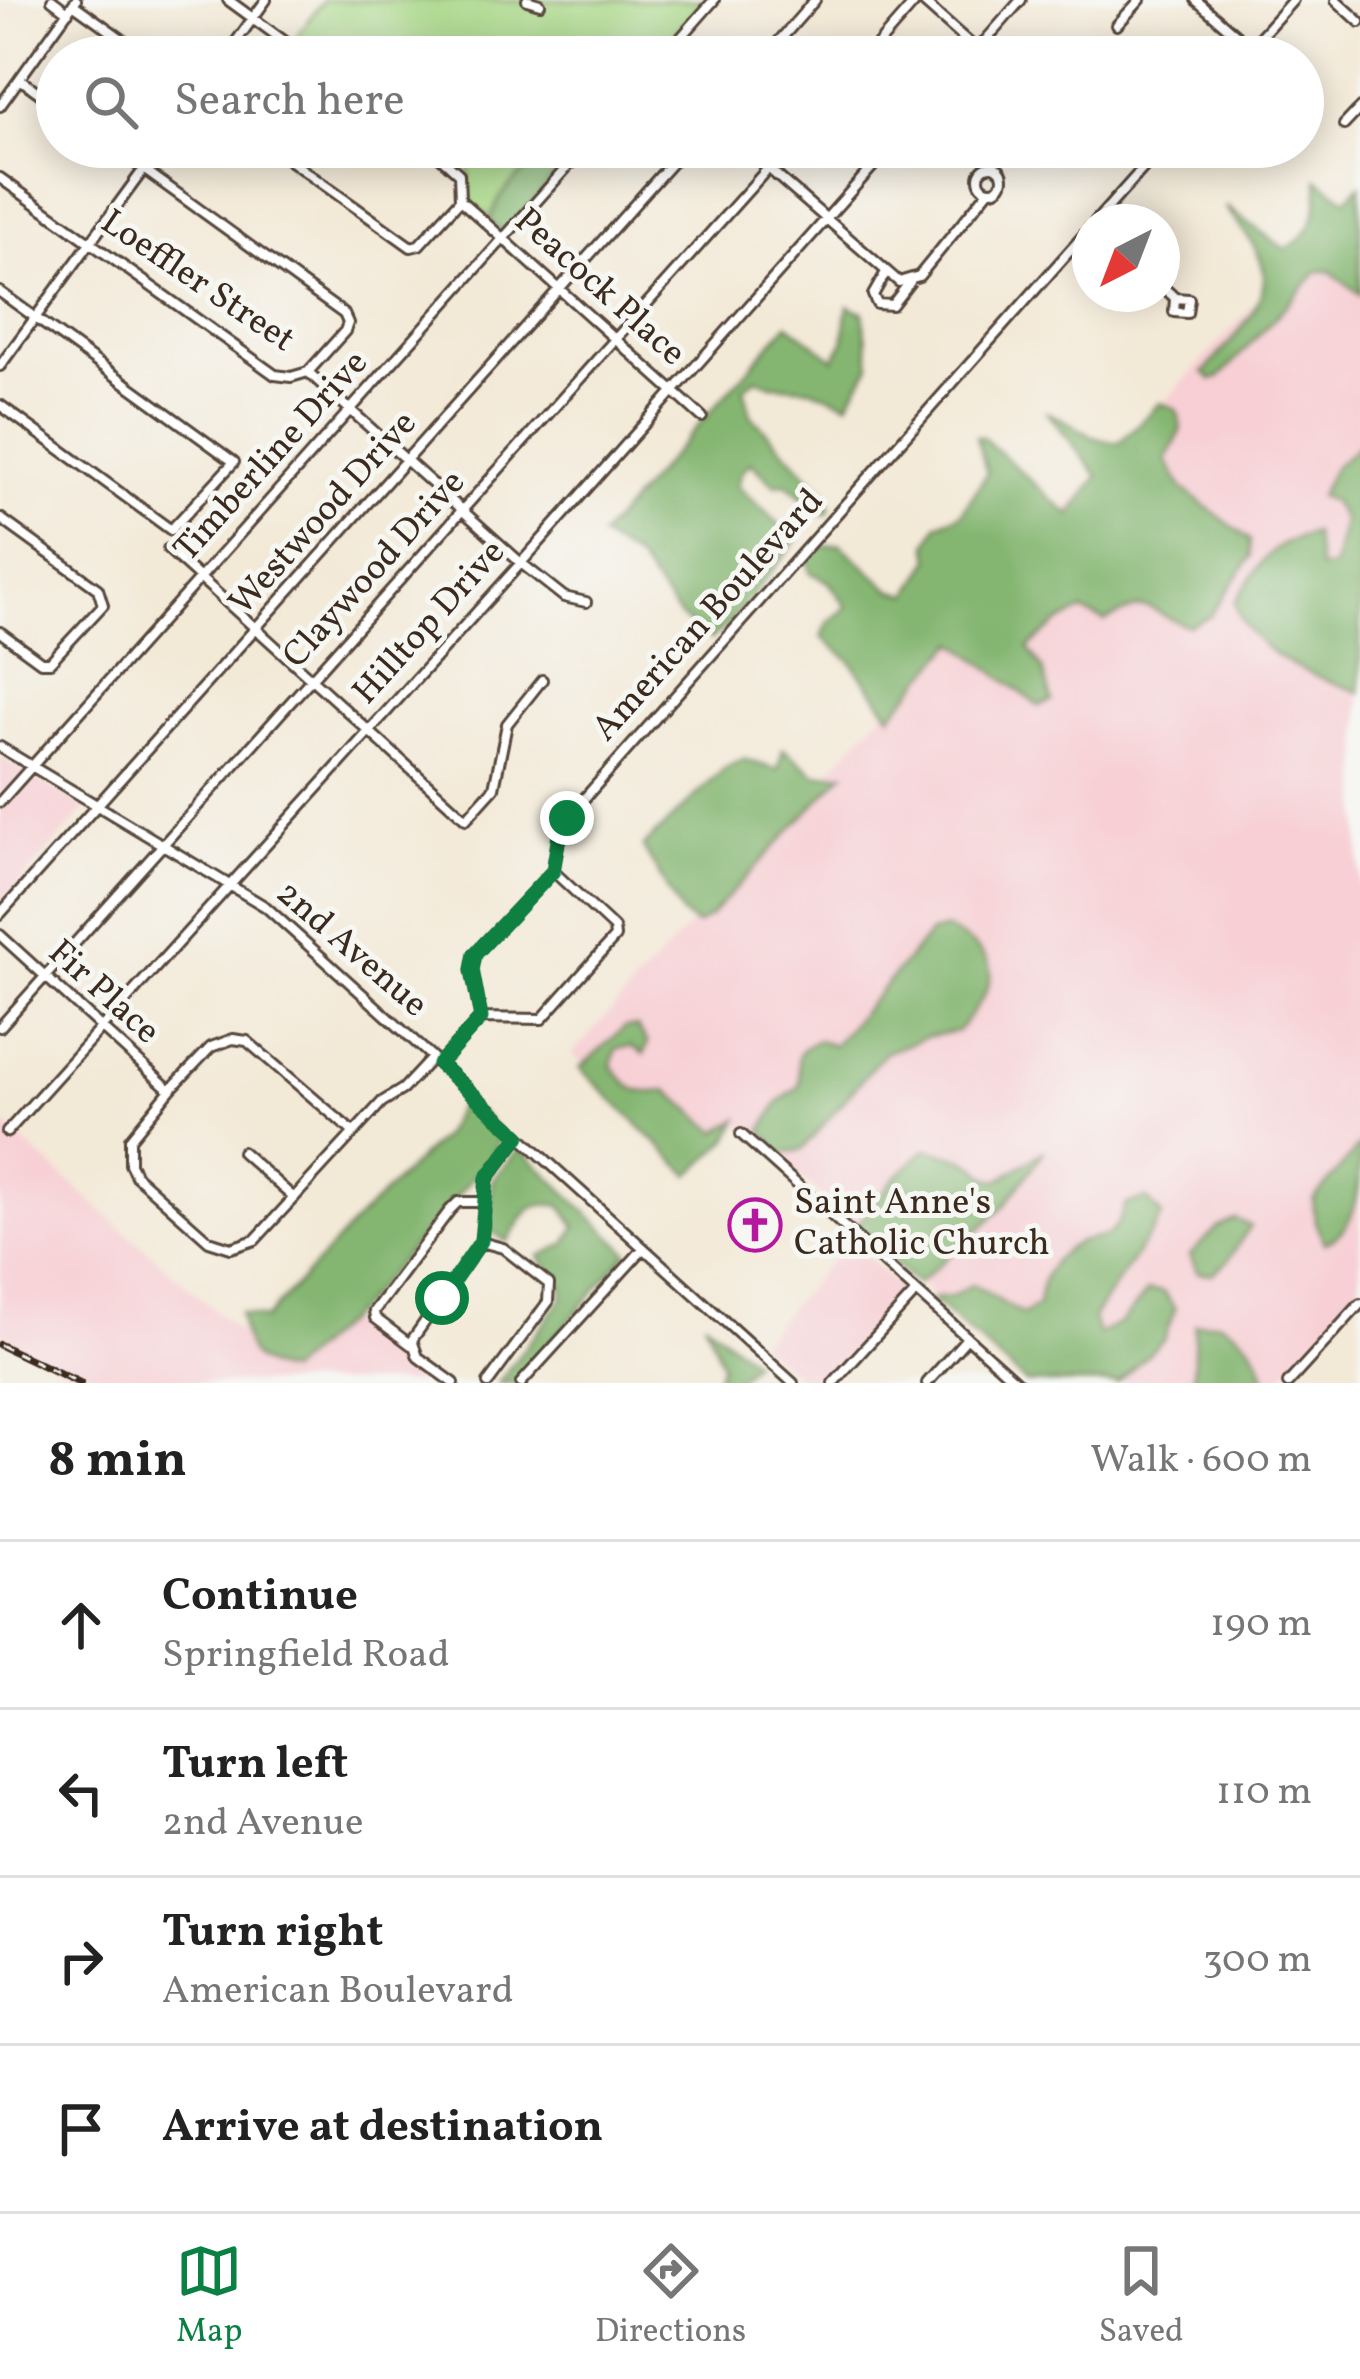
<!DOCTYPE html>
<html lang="en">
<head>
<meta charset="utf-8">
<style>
  body { margin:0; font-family:Vollkorn,serif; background:#f2f2f2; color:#222 }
  .compass { position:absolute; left:1072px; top:204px; width:108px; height:108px; border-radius:50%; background:#fff; box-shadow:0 6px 30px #0003; rotate:222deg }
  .stop { position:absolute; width:36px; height:36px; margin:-27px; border:9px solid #0b8043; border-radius:50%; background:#fff }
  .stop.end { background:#0b8043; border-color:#fff; box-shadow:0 3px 12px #0008 }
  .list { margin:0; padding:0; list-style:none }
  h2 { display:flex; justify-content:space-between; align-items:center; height:156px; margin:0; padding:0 48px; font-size:51px }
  h2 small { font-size:39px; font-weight:400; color:#767676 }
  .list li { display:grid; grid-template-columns:78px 1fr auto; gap:36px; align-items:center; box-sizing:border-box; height:168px; padding:0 48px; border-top:3px solid #e0e0e0 }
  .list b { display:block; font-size:45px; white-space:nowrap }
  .list p { margin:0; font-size:39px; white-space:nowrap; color:#767676 }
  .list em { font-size:39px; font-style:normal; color:#767676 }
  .icon { flex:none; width:66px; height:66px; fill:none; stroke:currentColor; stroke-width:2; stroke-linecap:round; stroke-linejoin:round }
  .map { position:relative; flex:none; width:1360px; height:1383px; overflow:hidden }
  .search { position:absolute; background:#fff; box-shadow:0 6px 30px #0003; left:36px; right:36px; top:36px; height:132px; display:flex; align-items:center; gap:30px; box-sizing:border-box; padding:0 42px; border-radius:66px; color:#767676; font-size:45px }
  .sheet { height:828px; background:#fff }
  nav { display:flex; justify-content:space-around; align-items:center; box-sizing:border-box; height:168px; border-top:3px solid #e0e0e0; background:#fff; font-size:33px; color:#767676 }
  nav a { display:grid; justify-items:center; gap:6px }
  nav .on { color:#0b8043 }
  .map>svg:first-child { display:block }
  .built { fill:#f7cfd4 }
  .green { fill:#a5d583; stroke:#708050; stroke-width:3 }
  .forest { fill:#84b671; stroke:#607048; stroke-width:3 }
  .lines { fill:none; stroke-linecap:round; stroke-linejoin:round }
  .minor-casing { stroke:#57473a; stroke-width:14 }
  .minor { stroke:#fff; stroke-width:8 }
  .rail-casing { stroke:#3b2a1e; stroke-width:8 }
  .rail { stroke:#f6f6f2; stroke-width:3; stroke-dasharray:9; stroke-linecap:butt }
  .route { stroke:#0b8043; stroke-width:15 }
  .labels { text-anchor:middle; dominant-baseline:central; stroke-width:10; stroke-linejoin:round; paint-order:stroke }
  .street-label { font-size:36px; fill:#3b2a1e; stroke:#f6f6f2 }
  .poi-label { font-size:36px; fill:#3b2a1e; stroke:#f6f6f2; text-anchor:start }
</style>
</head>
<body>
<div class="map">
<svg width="1360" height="1383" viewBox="0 0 1360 1383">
  <rect width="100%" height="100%" fill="#f6f6f2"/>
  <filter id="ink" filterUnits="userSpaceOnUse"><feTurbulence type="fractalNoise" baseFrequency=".00833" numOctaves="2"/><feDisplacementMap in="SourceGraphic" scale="24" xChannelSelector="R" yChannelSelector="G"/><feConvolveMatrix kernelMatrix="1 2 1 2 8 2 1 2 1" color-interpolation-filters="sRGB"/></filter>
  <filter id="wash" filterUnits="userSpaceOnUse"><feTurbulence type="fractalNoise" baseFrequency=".004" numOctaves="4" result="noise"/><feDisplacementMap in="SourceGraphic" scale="48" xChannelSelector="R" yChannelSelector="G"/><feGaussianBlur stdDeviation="2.7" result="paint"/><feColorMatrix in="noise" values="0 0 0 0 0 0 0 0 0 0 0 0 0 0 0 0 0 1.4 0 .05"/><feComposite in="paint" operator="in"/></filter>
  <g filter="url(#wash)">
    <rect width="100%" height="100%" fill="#f3e9d7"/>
    <path class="built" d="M1336 214 1360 236V1289L1276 1383H1031L741 1124 698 1171 572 1054Z
      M0 757 86 808 0 906Z
      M0 1121 285 1372 338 1312 417 1383H93L0 1339Z
      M849 1240 905 1293 822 1383H805L758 1343Z"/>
    <path class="green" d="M323 0H704L654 57H311L292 43Z
      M437 147H575L504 228 469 201V169Z"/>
    <path class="forest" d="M556 147H580L511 227 501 231 490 222C500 182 527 173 556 147Z
      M1318 179 1346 199 1360 185V295L1330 271H1318L1219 378 1212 380 1204 373C1225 346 1275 302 1262 264 1256 243 1237 224 1225 206L1285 249C1313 236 1320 208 1318 179Z
      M848 306 863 312 870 365 848 403 810 388 772 385 756 378 744 388 751 415 828 496 830 510 826 514C808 509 800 493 785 483L775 485 751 462 741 472 737 486 797 540 728 624 711 639 680 617 636 559 600 537 788 324 834 359 843 343Z
      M1160 403 1176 409C1187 432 1176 439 1166 460L1182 488 1250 540 1251 557 1210 616 1189 626C1139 611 1162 594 1105 621L1082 611 1056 624 1028 648 1043 670 1052 701 1039 706 955 642 891 715 850 660 822 637 828 623 847 607 829 582 810 572 807 556 825 546 840 544 891 590 909 595 931 558 928 544 938 524 961 514 987 473 976 437H982L1070 515 1098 476 1048 413C1080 424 1085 440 1119 443Z
      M1360 444V692C1315 677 1247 654 1235 602 1262 563 1265 546 1313 533L1320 569 1334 567 1343 520 1332 502 1319 496 1334 467Z
      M783 749 817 775 844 773 709 917 696 925 682 915 643 847 724 769 743 759 778 770Z
      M947 929C1011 962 995 985 958 1031L929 1036 884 1053 802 1150 781 1153 762 1130 780 1101 799 1087C803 1061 786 1056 818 1040L834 1045 930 933Z
      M625 1027H637L648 1043 644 1054 631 1046 616 1049 612 1066C628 1088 639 1097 667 1090L718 1132 739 1119 729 1139 690 1175 580 1068Z
      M460 1104 482 1114 500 1135 495 1152 358 1309 288 1372C249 1367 245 1349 240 1313L265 1319 355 1222 444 1134Z
      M1360 1145C1360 1183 1360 1227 1325 1243L1315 1222 1313 1200Z
      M520 1148 628 1252 516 1383H498L562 1299 563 1289 539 1256 566 1244 576 1226 561 1206C526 1199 525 1217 507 1242L490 1230 492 1180Z
      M926 1149C941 1153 961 1155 974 1165 984 1172 985 1178 998 1181L1045 1150 1004 1207 917 1284 854 1228 894 1179Z
      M1147 1199 1162 1216 1093 1318 1098 1334 1121 1323 1148 1291 1163 1292 1175 1309 1164 1339 1118 1383H1026L931 1299 951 1297 972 1284 1023 1315 1038 1305C1040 1279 1052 1254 1078 1243 1089 1237 1104 1241 1113 1230 1119 1224 1123 1211 1126 1204Z
      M1236 1219 1250 1226 1227 1262 1212 1274 1197 1272 1190 1255 1217 1228Z
      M704 1321 753 1361 735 1383H715L722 1364Z
      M1217 1321C1242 1331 1264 1355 1265 1383H1193L1195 1324Z"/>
  </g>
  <g filter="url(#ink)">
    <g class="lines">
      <g class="minor-casing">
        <path id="minor" d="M52 0 68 12
          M228 0 306 57
          M527 0 540 4
          M921 0 985 57
          M1196 0 1250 47
          M1336 0 1360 22
          M73 4 147 57
          M1117 25 1140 0
          M225 57 266 0
          M664 57 714 0
          M765 57 815 0
          M867 57 917 0
          M971 57 1021 0
          M1242 57 1293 0
          M20 79 57 106
          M0 106 76 0
          M1344 125 1360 108
          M113 147 344 314 348 323 345 331 308 372
          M271 147 411 247 419 245 460 200
          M429 147 459 174 460 200
          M744 147 899 282 919 276 989 190
          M979 178a12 12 0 1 1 24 0a12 12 0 1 1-24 0Z
          M0 178 275 375 291 377 308 372
          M460 200 702 417
          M1095 222 1162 147
          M885 274 873 295 877 304 892 305 910 282
          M1162 286 1175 298 1189 299 1187 313 1174 312 1175 298
          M0 292 234 462 171 530 0 405
          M0 366 160 147
          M308 372 521 563 564 597 586 602
          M0 518 98 589 103 605 50 662H41L0 632
          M168 549 466 819 494 788 507 724 542 680
          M0 747 266 907 793 1383
          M0 802 585 147
          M0 914 686 147
          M0 935 170 1090
          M481 1018 542 1019 615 937 614 928 553 871
          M0 1027 787 147
          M439 1064 481 1018 472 970 475 954 553 871 561 828 567 818 1090 228
          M7 1132 521 563 890 147
          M353 1132 247 1041 233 1039 211 1047 170 1090 130 1139V1164L136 1176 209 1241 231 1248 255 1240 382 1102 403 1089 432 1058
          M741 1134 1018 1383
          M242 1152 294 1198
          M481 1242 503 1248 549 1284 548 1302 488 1383
          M411 1345 375 1318 374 1311 450 1210 458 1202H483
          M454 1383 418 1357 412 1340 481 1242 487 1179 519 1137
          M521 1383 643 1249
          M833 1383 916 1292
          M927 1383 967 1338
          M1288 1383 1360 1304"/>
      </g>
      <use href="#minor" class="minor"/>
      <g class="rail-casing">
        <path id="rail" d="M0 1345 80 1383"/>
      </g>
      <use href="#rail" class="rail"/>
    </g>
  </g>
  <g class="lines" filter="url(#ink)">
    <path class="route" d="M442 1298 481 1241 487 1178 519 1136 439 1064 481 1018 472 970 475 954 553 871 560 829 567 818"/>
  </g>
  <defs>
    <g id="church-ring" transform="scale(2.7)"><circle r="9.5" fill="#f6f6f2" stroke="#b5179e" stroke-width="1.5"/><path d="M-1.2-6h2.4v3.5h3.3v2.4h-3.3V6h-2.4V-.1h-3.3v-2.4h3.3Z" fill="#b5179e"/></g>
  </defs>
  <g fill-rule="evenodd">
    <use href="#church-ring" x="755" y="1225"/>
  </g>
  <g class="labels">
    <g class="street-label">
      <text transform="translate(197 282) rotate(34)">Loeffler Street</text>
      <text transform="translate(599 288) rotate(42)">Peacock Place</text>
      <text transform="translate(272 457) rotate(-48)">Timberline Drive</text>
      <text transform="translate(324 514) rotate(-48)">Westwood Drive</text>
      <text transform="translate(375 570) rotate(-48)">Claywood Drive</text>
      <text transform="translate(709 616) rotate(-48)">American Boulevard</text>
      <text transform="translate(430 623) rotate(-48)">Hilltop Drive</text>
      <text transform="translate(351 950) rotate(41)">2nd Avenue</text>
      <text transform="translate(103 993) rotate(42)">Fir Place</text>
    </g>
    <g class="poi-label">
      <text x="794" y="1204">Saint Anne's<tspan x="794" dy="41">Catholic Church</tspan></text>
    </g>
  </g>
</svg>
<svg class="compass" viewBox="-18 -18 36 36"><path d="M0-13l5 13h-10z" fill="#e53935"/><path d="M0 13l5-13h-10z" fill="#767676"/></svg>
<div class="stop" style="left:442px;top:1298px"></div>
<div class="stop end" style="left:567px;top:818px"></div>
<div class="search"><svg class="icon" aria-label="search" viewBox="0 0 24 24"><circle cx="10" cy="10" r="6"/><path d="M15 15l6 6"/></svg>Search here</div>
</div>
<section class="sheet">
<h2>8 min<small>Walk · 600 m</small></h2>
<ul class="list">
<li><svg class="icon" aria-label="ahead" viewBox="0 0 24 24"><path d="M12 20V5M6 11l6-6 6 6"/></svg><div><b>Continue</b><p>Springfield Road</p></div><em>190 m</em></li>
<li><svg class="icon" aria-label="left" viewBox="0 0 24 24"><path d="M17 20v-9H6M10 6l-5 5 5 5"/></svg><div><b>Turn left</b><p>2nd Avenue</p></div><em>110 m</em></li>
<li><svg class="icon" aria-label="right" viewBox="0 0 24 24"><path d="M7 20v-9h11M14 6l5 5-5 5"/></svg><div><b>Turn right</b><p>American Boulevard</p></div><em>300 m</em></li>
<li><svg class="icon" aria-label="arrive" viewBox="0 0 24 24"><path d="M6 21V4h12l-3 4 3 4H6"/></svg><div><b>Arrive at destination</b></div></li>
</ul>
</section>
<nav>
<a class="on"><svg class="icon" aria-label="map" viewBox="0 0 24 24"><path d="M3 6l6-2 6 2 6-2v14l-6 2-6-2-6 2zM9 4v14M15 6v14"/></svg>Map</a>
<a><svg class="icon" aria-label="directions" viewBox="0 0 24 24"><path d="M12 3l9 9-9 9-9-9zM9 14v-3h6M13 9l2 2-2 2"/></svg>Directions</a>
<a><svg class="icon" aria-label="saved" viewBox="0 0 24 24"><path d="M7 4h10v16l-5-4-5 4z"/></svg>Saved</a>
</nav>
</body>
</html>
